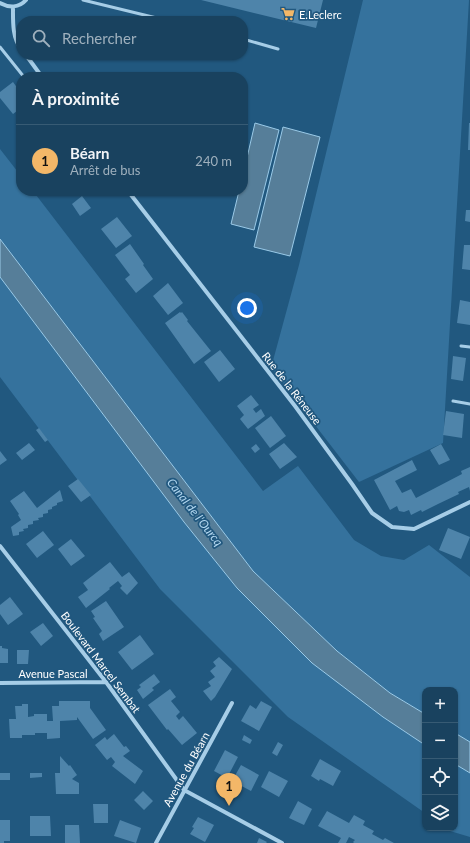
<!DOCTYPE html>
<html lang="fr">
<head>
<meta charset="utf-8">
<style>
  body { margin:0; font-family:Lato,sans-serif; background:#224965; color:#f1f3f6 }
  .controls { position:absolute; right:12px; bottom:12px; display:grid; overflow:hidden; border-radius:8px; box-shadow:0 1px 3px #0004 }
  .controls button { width:36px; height:36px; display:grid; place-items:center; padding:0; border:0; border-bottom:1px solid #375b74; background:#19425f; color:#f1f3f6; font:20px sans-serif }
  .you { position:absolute; left:247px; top:308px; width:14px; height:14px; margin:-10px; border:3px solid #fff; border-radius:50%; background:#1a73e8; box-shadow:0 0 0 6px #1a73e833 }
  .badge { display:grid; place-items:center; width:26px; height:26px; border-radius:50%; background:#f3b768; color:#111; font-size:13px; font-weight:700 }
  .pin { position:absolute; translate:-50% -33px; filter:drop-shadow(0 1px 2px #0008) }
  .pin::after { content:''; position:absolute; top:21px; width:14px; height:12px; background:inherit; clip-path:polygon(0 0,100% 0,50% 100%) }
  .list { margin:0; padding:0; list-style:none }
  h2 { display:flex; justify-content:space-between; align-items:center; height:52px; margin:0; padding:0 16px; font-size:17px }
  h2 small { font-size:13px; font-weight:400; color:#9fb0bd }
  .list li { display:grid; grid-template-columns:26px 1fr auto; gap:12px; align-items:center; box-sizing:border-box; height:72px; padding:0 16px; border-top:1px solid #375b74 }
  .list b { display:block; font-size:15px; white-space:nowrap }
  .list p { margin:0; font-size:13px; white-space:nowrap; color:#9fb0bd }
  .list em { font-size:13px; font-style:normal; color:#9fb0bd }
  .icon { flex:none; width:22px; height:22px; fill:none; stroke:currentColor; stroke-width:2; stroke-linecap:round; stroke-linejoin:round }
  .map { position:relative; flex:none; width:470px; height:843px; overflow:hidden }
  .search { position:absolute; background:#19425f; box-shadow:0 1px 3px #0004; left:16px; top:16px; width:232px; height:44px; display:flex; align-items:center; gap:10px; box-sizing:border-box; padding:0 14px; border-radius:16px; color:#9fb0bd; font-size:15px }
  .panel { position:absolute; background:#19425f; box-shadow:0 1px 3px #0004; left:16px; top:72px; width:232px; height:124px; border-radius:16px }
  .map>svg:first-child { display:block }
  .green { fill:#35729d }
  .water { fill:#567e99; stroke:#9acae8 }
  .building { fill:#4e84aa }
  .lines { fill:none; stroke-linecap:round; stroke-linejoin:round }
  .service { stroke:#a6cde7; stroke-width:3 }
  .minor { stroke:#a6cde7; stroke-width:4 }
  .labels { text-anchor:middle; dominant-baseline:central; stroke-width:3.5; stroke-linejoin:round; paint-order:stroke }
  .poi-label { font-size:11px; fill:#fff; stroke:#21587f; text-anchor:start }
  .street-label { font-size:11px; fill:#fff; stroke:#21587f }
  .water-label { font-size:12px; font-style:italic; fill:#b1d6ef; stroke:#21587f }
</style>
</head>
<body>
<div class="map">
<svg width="470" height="843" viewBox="0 0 470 843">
  <rect width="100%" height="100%" fill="#21587f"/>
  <path class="green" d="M363 0H469L443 443 359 482 271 368 299 265Z
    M0 149 21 176V191H33L263 491 298 466 354 540 381 556 404 560 429 545 470 577V742L455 733V690H425V714L390 693 337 651 253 571 0 239Z
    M0 277 184 522 237 588 258 608 383 717 425 745V813L288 717 160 589 0 377Z
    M455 764 470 773V837L450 831 446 828H455Z"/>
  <path class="water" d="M255 123 279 130 254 230 231 224 239 191H243V175Z
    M283 127 320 137 290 256 254 247Z
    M0 239 253 571 337 651 390 693 425 714V745L383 717 312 663 237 588 184 522 0 277Z
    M455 733 470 742V773L455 764Z"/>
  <path class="building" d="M201 0H323L316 28Z
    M13 82 21 93V108L13 114 0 98V92Z
    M469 123H470V150H468Z
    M82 196 91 208 80 216 72 204Z
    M466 210H470V222L465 221Z
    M117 217 132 236 116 248 101 229Z
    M130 244 144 264 143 265 153 279 136 293 125 279 130 275 115 255Z
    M464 245H470V270L462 269Z
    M168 283 183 303 168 315 153 296Z
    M460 300 470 302V325L457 323Z
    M180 312 181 313 182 312 188 320 187 321 211 351 194 364 165 323Z
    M220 350 235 369 219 382 204 362Z
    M453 356 466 358 463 381 451 379Z
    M251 395 259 405 253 409 256 413 261 409 265 416 248 429 240 419 244 415 237 406Z
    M446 411 464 414 462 438 443 435Z
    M271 416 286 436 270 448 255 428Z
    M39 428 48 440 45 442 36 430Z
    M29 443 35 450 22 460 16 453Z
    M284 443 297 457 280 469 269 454Z
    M256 444 260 449 255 453 251 448Z
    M441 444 450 460 439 465 430 450Z
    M0 451 7 460 0 465Z
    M412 460 417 470 395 481 402 493 411 489 416 498 462 474 461 471 470 467V491L469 487 458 492 459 494 438 504 422 512 421 510 411 515 409 510 404 512 399 511 397 506 390 510 374 480Z
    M78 479 91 495 81 502 68 486Z
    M60 490 63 501 57 503V505L52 507V509L48 510V513L43 514V517L38 518 39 520 33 521V524L28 525V528L23 529 24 531 19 532V535L13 536 11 527 21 520 18 515 19 514 10 501 24 491 37 508Z
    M448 528 470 537 461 559 439 550Z
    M43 531 54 545 37 558 26 544Z
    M71 539 85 556 71 566 58 549Z
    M110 562 122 577 129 572 138 583 127 595 120 588 122 586 118 581 109 588 110 589 86 608 78 597 88 590 83 583Z
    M10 597 23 614 8 625 0 614V605Z
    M106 601 124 627 103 641 99 634 102 631 93 618 95 617 91 611Z
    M43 623 53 636 41 646 30 632Z
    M140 635 154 654 132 670 118 652Z
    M0 646H2V648L8 649V663H0Z
    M17 650H29L28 664H17Z
    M219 657 232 669 215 697 211 701 203 691 211 686 208 682 215 677 210 671 216 666 213 662Z
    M154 674 160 682 152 688 154 690 143 699 137 690 141 687 139 685Z
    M170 689 176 697 171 701 180 712 176 716 179 720 183 716 197 733 182 745 168 729 167 730 148 705Z
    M59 701H90V708L106 730 93 739 77 717V720L60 721V738L47 739V733H35V735H22V738H10L9 719H16L15 706H22V704H28V717L34 716V714H47V721H53L52 706H59Z
    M261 701 272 707 259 731 241 721 250 705 256 709Z
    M114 734 124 747 126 746 130 751 123 756 143 771 135 784 112 766 115 762 111 757 107 760 95 745 105 737 107 740Z
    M244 735 252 740 250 744 242 740Z
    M278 742 283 745 277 756 272 753Z
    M225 750 238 757 227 778 214 771Z
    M60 756 69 766 70 765 77 775 72 779 79 783V794H56L55 773H60Z
    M320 759 341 771 333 786 320 779 319 781 311 776Z
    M241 765 259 775 251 791 232 781Z
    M269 771 288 781 279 797 261 787Z
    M0 773H10V780H0Z
    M30 773H42V777L30 778Z
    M143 791 153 801 144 810 134 800Z
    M298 801 312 809 304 825 289 818Z
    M93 804H108V823H94Z
    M327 811 349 823 354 815 365 821 363 825 374 831 372 834 383 840 385 838 394 843H354L353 842 355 840 349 837 346 843H338L341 838 318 826Z
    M30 816H50L51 836H30Z
    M198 817 214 825 205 842 190 834 194 828 192 827Z
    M0 820H10V841H4V843H0Z
    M120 820 141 828 136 843 114 836Z
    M65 825H79L80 843H65Z
    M259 838 267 842 266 843H257Z"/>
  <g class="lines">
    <path class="service" d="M83 0 169 21
      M243 39 278 49
      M0 47 24 77
      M461 346 470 347
      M453 401 470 404"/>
    <path class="minor" d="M0 3C9 8 19 8 26 0
      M13 7C13 21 12 37 21 49
      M26 55 42 77
      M128 191 295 406 352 484 372 513 392 527 414 529 470 502
      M0 546 106 682 184 790 282 843
      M0 683 106 682
      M156 843 232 703"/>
  </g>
  <defs>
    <g id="supermarket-bare" transform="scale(1.08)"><path d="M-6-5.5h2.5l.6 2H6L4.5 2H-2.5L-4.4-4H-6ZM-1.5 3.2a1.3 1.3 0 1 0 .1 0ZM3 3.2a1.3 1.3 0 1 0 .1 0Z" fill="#f3b768" stroke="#21587f" stroke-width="2.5" paint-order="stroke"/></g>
  </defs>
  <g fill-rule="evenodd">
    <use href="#supermarket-bare" x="288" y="14"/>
  </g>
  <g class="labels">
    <g class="poi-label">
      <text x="299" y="14">E.Leclerc</text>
    </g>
    <g class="street-label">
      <text transform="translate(292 388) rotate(52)">Rue de la Réneuse</text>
      <text transform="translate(101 662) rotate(53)">Boulevard Marcel Sembat</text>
      <text x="53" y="673">Avenue Pascal</text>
      <text transform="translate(186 769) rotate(-61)">Avenue du Béarn</text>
    </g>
    <g class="water-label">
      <text transform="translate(195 512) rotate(52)">Canal de l'Ourcq</text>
    </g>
  </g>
</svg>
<div class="controls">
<button>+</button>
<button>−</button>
<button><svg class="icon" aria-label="locate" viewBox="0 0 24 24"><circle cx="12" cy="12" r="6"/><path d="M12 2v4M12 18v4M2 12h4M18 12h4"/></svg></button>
<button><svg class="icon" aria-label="layers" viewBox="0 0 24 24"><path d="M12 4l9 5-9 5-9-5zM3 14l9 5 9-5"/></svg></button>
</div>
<div class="you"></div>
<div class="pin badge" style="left:229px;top:806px">1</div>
<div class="search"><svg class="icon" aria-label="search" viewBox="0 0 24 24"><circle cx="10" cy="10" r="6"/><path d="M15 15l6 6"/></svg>Rechercher</div>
<section class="panel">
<h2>À proximité<small></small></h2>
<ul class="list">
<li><span class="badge">1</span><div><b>Béarn</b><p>Arrêt de bus</p></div><em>240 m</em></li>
</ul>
</section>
</div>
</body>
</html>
